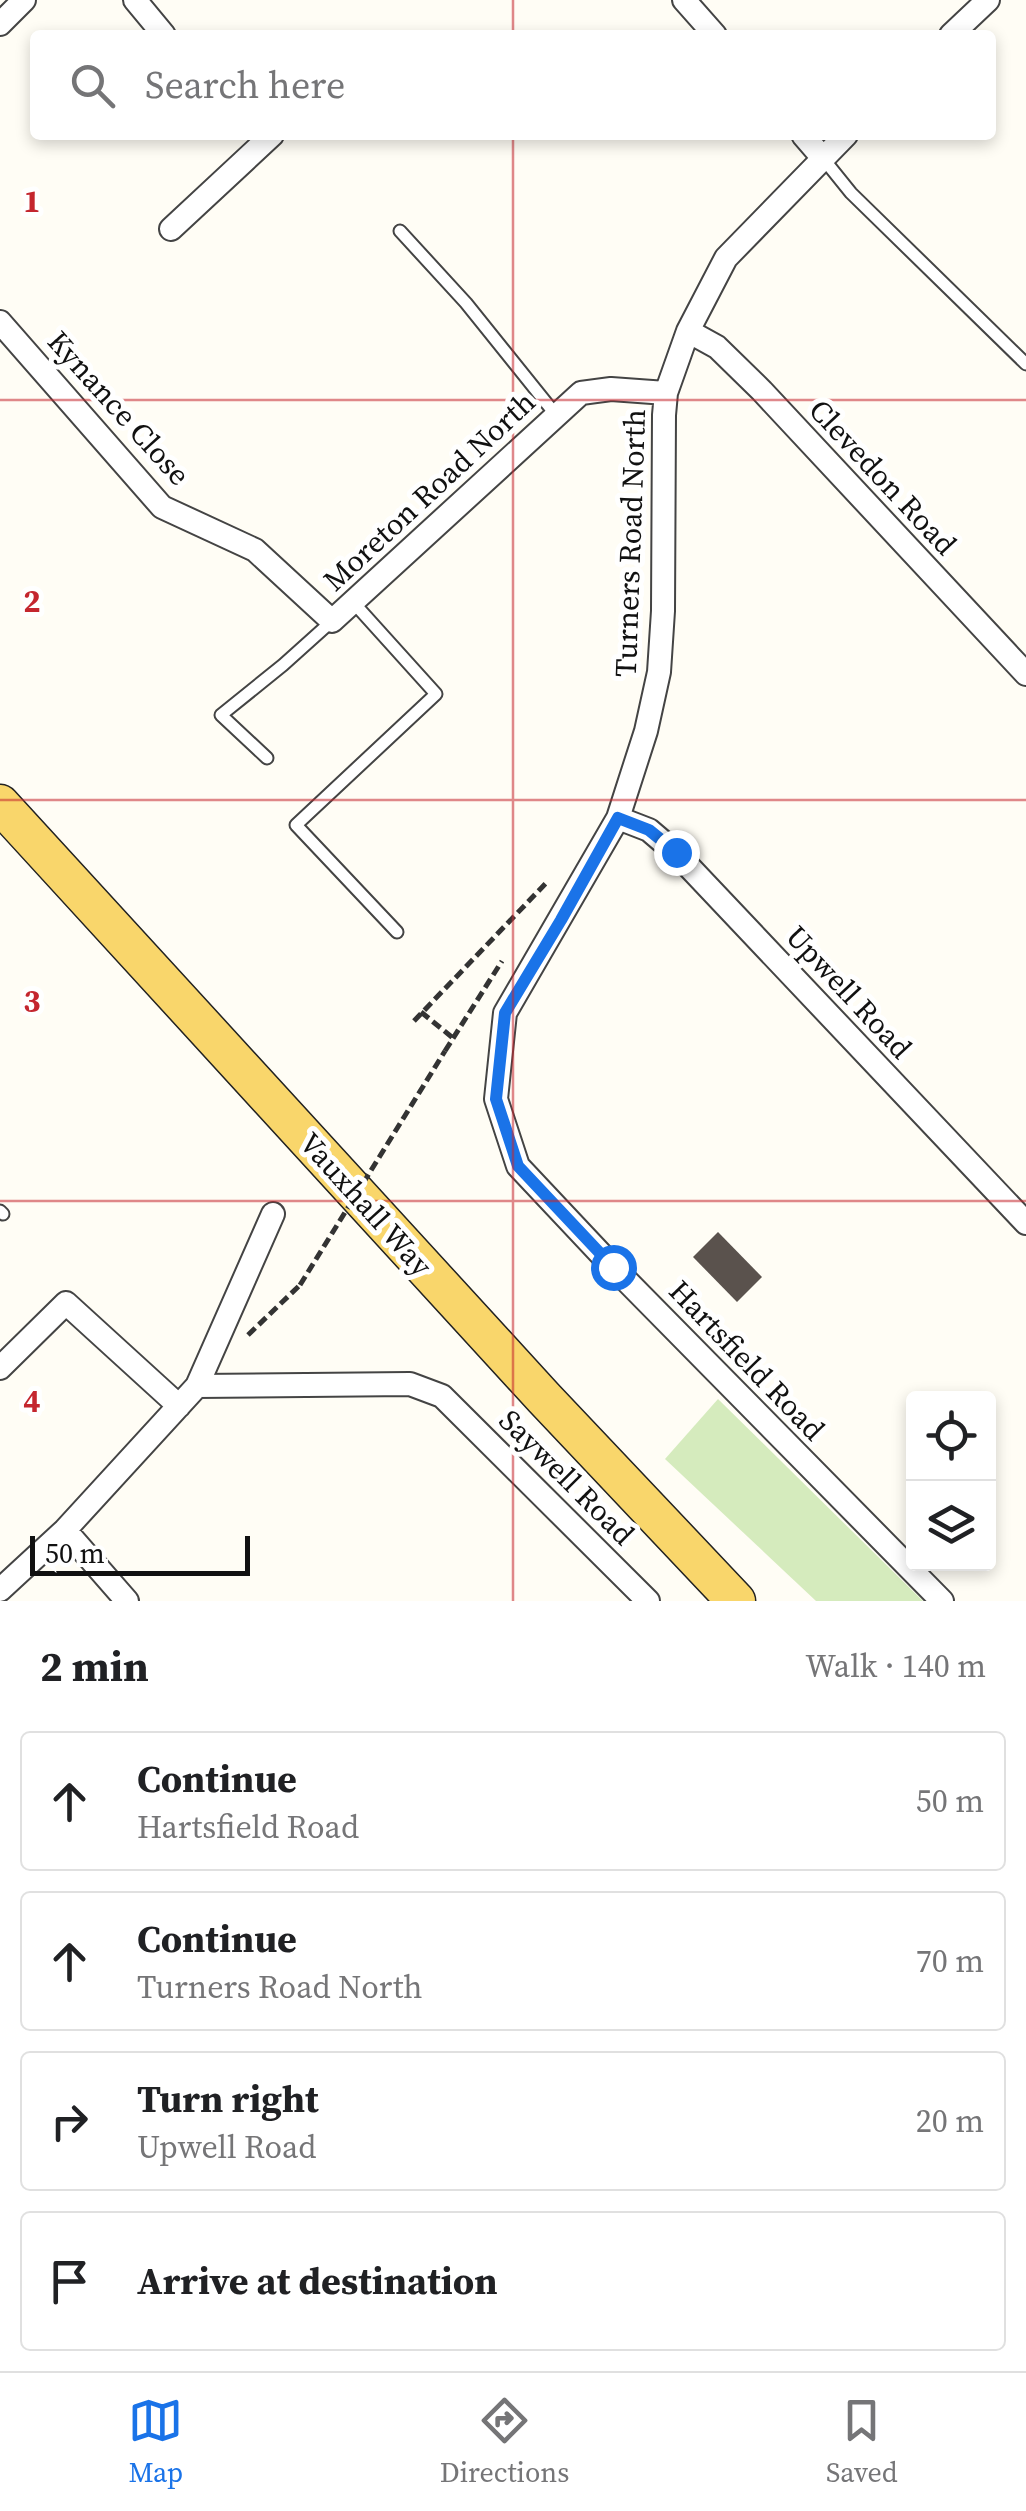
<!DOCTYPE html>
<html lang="en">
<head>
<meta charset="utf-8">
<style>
  body { margin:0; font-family:"Source Serif 4",serif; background:#f6f6f6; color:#202124 }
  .controls { position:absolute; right:30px; bottom:30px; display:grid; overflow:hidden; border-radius:10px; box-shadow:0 5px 15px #0003 }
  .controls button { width:90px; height:90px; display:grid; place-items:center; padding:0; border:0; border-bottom:2px solid #e0e0e0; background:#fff; color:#202124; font:50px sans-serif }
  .scale { position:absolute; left:30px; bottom:25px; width:220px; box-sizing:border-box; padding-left:10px; border:5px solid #111; border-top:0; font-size:28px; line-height:35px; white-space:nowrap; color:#111; -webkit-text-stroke:8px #fff; paint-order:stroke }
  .stop { position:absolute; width:30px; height:30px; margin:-22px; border:8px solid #1a73e8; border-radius:50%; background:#fff }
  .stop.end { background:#1a73e8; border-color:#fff; box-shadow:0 2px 10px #0008 }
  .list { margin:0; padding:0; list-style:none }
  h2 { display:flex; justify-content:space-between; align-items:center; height:130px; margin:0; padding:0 40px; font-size:42px }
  h2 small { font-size:32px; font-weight:400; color:#757577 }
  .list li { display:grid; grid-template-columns:65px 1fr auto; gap:30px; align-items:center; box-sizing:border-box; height:140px; margin:0 20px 20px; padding:0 20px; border:2px solid #e0e0e0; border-radius:10px }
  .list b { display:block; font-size:38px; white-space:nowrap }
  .list p { margin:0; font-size:32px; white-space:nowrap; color:#757577 }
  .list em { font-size:32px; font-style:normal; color:#757577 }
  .icon { flex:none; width:55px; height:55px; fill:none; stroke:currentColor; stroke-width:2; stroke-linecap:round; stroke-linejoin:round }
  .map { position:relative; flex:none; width:1026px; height:1601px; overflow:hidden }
  .search { position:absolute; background:#fff; box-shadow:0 5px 15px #0003; left:30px; right:30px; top:30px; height:110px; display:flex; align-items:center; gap:25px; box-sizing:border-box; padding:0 35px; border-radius:10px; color:#757577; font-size:38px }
  .sheet { height:770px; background:#fff }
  nav { display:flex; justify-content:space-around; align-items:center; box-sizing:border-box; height:140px; border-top:2px solid #e0e0e0; background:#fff; font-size:28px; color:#757577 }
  nav a { display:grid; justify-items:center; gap:5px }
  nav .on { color:#1a73e8 }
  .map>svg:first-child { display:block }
  .green { fill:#d5ebbd }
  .building { fill:#5a524d }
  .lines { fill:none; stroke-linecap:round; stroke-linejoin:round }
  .lane-casing { stroke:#444; stroke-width:15 }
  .street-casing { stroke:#444; stroke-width:26 }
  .primary-casing { stroke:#222; stroke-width:41 }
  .path { stroke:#333; stroke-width:5; stroke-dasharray:10 5; stroke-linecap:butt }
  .lane { stroke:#fff; stroke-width:11 }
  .street { stroke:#fff; stroke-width:22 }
  .primary { stroke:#f9d66b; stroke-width:38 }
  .path-bridge { stroke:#333; stroke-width:5; stroke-dasharray:10 5; stroke-linecap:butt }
  .route { stroke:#1a73e8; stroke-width:12 }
  .grid { fill:none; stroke:#c4262e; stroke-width:2.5; stroke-opacity:0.55 }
  .labels { text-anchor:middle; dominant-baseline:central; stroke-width:10; stroke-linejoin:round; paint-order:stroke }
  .street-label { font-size:30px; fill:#111; stroke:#fff }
  .grid-label { font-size:32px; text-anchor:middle; font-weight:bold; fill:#c4262e; stroke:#fff; stroke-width:10; stroke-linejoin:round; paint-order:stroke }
</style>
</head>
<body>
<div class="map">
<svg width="1026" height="1601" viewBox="0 0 1026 1601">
  <rect width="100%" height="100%" fill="#fffdf5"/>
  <path class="green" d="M718 1399 923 1601H816L665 1459Z"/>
  <path class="building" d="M718 1232 762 1277 737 1302 693 1257Z"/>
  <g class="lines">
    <g class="lane-casing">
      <path id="lane" d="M822 157 851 193 1026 364
        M400 231 466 303 556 415
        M353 602 436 694 296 825 397 932
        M267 758 221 715 283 665 332 621
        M0 1211 3 1214"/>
    </g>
    <g class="street-casing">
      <path id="street" d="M135 0 164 35
        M684 0 715 35
        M0 24 24 0
        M951 35 988 0
        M803 135 822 157
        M846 135 726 258 688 331 666 393 664 415 663 611 659 672 646 731 618 818 505 1013 496 1099 518 1166 613 1267 942 1601
        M171 229 272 135
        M0 322 162 507 255 550 332 621 581 393 611 389 666 393
        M688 331 717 347 762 391 1026 674
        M618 818 649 830 676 853 1026 1223
        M0 1368 66 1303 179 1406
        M197 1386 273 1214
        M65 1530 127 1601
        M0 1590 65 1530 197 1386 410 1384 442 1396 648 1601"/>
    </g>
    <g class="primary-casing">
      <path id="primary" d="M0 804 544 1398 736 1601"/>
    </g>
    <path class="path" d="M421 1012 453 1038
      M414 1021 548 881
      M445 1051 502 961
      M248 1335 300 1285"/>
    <use href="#lane" class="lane"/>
    <use href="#street" class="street"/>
    <use href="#primary" class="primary"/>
    <path class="path-bridge" d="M300 1285 445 1051"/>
  </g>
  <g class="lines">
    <path class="route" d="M613 1267 518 1166 496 1099 505 1013 561 920 618 818 649 830 676 852"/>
  </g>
  <path class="grid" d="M513 0V35M513 135V1601M0 400H1026M0 800H1026M0 1201H1026"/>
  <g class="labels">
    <g class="street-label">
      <text transform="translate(119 408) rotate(48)">Kynance Close</text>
      <text transform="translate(883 477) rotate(47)">Clevedon Road</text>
      <text transform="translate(429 491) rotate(-43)">Moreton Road North</text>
      <text transform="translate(630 543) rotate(-88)">Turners Road North</text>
      <text transform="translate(849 992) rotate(47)">Upwell Road</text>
      <text transform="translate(366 1204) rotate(48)">Vauxhall Way</text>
      <text transform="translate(747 1360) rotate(46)">Hartsfield Road</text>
      <text transform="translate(567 1477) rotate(45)">Saywell Road</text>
    </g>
  </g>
  <g class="grid-label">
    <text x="32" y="212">1</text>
    <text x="32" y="612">2</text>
    <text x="32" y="1012">3</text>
    <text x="32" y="1412">4</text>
  </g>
</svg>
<div class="controls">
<button><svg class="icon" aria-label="locate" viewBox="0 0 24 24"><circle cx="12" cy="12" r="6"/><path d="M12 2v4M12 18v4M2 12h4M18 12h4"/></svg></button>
<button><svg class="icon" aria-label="layers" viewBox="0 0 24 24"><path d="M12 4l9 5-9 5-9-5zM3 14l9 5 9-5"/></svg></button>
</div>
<div class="scale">50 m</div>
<div class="stop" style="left:613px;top:1267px"></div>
<div class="stop end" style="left:676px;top:852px"></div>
<div class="search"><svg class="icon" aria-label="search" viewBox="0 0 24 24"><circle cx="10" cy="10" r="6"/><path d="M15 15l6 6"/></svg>Search here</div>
</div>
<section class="sheet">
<h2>2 min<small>Walk · 140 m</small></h2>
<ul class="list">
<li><svg class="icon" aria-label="ahead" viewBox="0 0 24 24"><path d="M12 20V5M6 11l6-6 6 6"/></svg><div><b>Continue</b><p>Hartsfield Road</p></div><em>50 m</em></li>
<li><svg class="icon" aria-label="ahead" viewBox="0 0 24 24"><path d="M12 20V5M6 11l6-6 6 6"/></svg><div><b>Continue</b><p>Turners Road North</p></div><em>70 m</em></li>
<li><svg class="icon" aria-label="right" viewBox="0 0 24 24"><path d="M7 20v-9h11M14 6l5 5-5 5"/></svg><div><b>Turn right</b><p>Upwell Road</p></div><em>20 m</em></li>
<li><svg class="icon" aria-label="arrive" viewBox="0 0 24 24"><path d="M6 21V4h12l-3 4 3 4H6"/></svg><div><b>Arrive at destination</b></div></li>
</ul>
</section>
<nav>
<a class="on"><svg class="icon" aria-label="map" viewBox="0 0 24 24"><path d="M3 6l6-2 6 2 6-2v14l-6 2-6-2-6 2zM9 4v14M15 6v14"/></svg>Map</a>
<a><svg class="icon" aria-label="directions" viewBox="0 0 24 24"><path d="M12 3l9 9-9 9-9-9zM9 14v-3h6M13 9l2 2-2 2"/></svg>Directions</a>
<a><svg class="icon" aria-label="saved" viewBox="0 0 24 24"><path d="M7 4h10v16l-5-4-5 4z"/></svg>Saved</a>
</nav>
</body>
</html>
